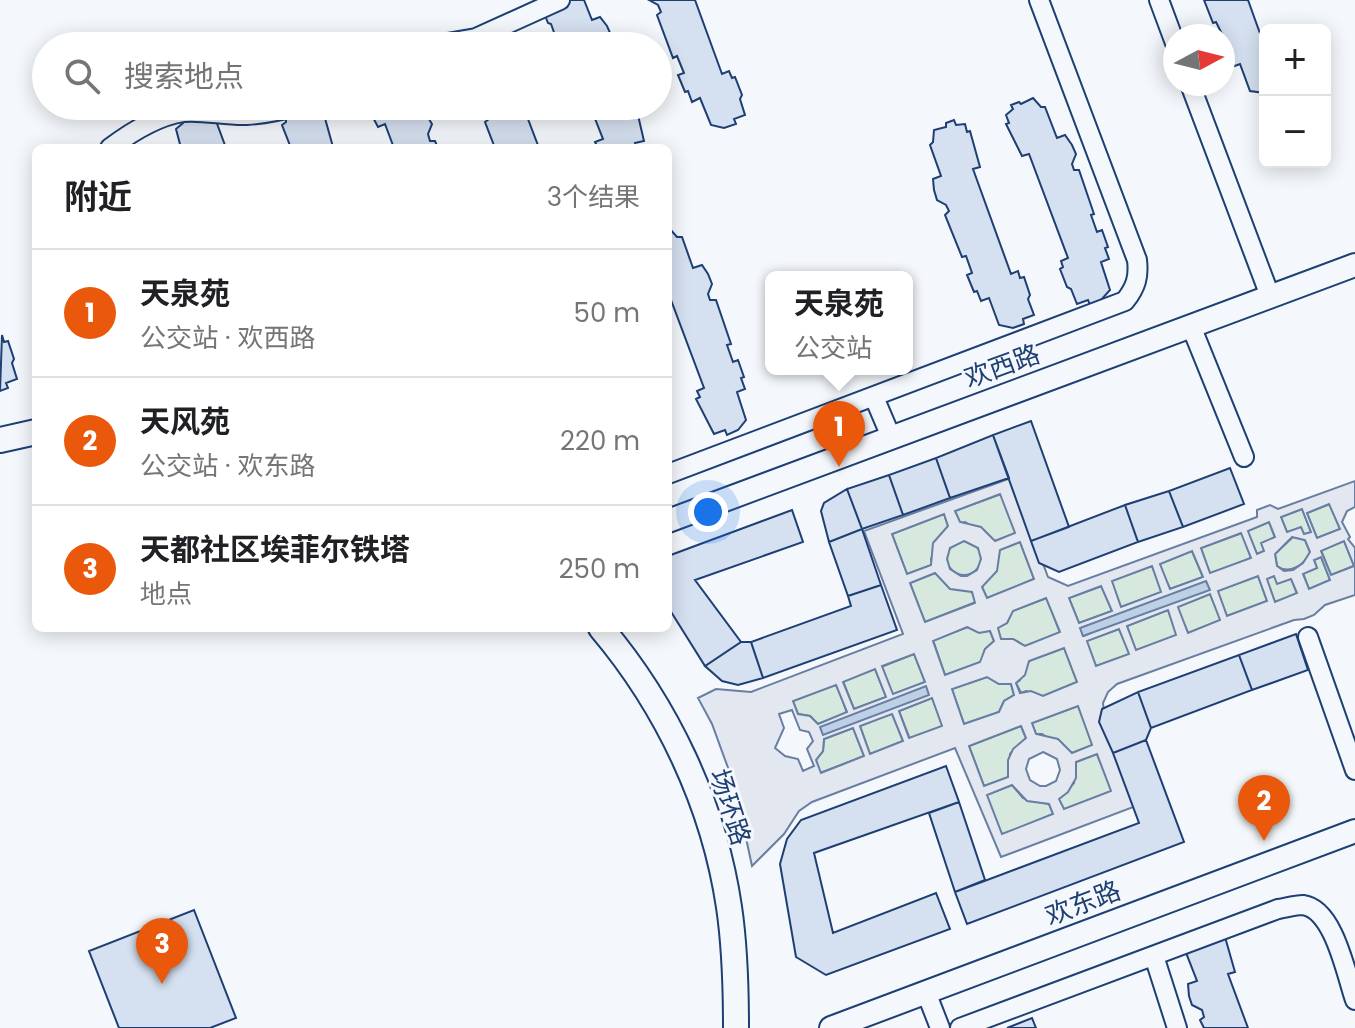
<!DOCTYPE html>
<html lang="zh">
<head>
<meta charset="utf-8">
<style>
  body { margin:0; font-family:Poppins,"Noto Sans SC",sans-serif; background:#f2f2f2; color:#202124 }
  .controls { position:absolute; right:24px; top:24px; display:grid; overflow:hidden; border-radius:12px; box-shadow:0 4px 20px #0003 }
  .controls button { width:72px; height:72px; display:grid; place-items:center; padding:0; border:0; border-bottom:2px solid #e0e0e0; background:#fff; color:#202124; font:40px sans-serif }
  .compass { position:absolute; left:1163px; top:24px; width:72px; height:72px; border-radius:50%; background:#fff; box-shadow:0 4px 20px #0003; rotate:83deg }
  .you { position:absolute; left:708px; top:512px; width:28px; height:28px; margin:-20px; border:6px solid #fff; border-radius:50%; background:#1a73e8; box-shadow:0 0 0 12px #1a73e833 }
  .badge { display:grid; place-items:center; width:52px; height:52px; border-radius:50%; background:#ea580c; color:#fff; font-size:26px; font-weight:700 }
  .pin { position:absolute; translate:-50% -66px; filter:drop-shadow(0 2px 4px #0008) }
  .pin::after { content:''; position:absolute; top:42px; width:28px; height:24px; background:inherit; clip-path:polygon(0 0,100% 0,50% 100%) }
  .popup { position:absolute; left:765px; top:271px; width:148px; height:104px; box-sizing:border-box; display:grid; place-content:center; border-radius:12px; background:#fff; filter:drop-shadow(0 2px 6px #0005); font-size:26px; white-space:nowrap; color:#757577 }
  .popup b { font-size:30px; color:#202124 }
  .popup::after { content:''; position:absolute; left:50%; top:100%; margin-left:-16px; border:16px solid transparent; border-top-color:#fff }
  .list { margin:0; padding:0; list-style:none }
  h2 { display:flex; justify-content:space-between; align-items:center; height:104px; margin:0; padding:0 32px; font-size:34px }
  h2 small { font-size:26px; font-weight:400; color:#757577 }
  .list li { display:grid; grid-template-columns:52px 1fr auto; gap:24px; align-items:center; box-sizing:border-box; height:128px; padding:0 32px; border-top:2px solid #e0e0e0 }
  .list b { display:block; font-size:30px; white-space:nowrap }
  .list p { margin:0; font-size:26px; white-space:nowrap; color:#757577 }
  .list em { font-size:26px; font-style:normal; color:#757577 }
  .icon { flex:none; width:44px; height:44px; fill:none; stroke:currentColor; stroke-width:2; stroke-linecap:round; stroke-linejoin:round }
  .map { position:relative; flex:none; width:1355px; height:1028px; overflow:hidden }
  .search { position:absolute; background:#fff; box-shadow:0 4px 20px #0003; left:32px; top:32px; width:640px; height:88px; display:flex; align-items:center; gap:20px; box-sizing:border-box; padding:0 28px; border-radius:44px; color:#757577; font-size:30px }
  .panel { position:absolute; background:#fff; box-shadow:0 4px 20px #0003; left:32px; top:144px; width:640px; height:488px; border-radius:12px }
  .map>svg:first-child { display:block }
  .green { fill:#d7e8df; stroke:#687fa3; stroke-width:2 }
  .parking { fill:#e3e8f0; stroke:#687fa3; stroke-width:2; fill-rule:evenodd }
  .water { fill:#bed0e5; stroke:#687fa3; stroke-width:2 }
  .building { fill:#d5e0f0; stroke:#1d3f73; stroke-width:2 }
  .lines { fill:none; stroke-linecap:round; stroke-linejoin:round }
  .minor-casing { stroke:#1d3f73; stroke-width:22 }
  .tertiary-casing { stroke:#1d3f73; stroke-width:26 }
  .secondary-casing { stroke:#1d3f73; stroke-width:28 }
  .minor { stroke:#f4f7fb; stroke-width:18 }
  .tertiary { stroke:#f4f7fb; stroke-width:22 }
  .secondary { stroke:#f4f7fb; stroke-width:24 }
  .labels { text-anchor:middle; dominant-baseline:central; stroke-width:6; stroke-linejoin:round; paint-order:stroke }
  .street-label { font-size:26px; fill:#1d3f73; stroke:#f4f7fb }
</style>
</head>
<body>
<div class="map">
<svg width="1355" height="1028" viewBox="0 0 1355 1028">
  <rect width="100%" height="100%" fill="#f4f7fb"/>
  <path class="green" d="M1001 494 1016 533 995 541 965 522 960 523 955 511Z
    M1330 504 1340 529 1317 538 1307 513Z
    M1302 509 1311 532 1304 535 1287 532 1281 517Z
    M944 514 948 526 931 559 932 565 907 574 892 534Z
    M1269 522 1275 538 1264 551 1257 554 1247 531Z
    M1242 533 1251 558 1210 574 1201 548Z
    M1293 537 1305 540 1310 552C1305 565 1289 575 1277 566L1275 554Z
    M947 558a17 17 0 1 1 34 0a17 17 0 1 1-34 0Z
    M1344 541 1354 566 1331 575 1321 550Z
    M1020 542 1034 579 987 598 982 587 999 550Z
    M1192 551 1203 577 1170 589 1159 564Z
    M1321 557 1330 580 1309 589 1303 573 1317 568 1314 560Z
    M1152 566 1162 592 1121 607 1111 581Z
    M935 573 972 592 976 602 925 622 910 583Z
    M1258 576 1267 601 1227 616 1217 591Z
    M1274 576 1291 578 1297 594 1275 602 1266 579Z
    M1102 586 1112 611 1079 623 1069 598Z
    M1210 594 1221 620 1188 633 1177 607Z
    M1047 598 1060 633 1025 646 1013 639H1001L997 628 1007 623 1012 611Z
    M1168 610 1177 635 1136 651 1127 626Z
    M968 627 990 631 994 641 985 649 981 662 945 675 933 640Z
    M1119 629 1130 654 1096 666 1086 641Z
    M1064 648 1077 682 1043 696 1026 691 1021 693 1016 683 1020 680 1029 661Z
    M914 654 925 682 892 695 881 667Z
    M875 669 886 697 854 709 843 681Z
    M987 677 999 684H1011L1014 695 1004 701 999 712 964 724 952 689Z
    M837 684 847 713 818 724 810 716 798 714 793 701Z
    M932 698 943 726 910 739 899 711Z
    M1078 706 1093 745 1072 753 1042 734H1036L1032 723Z
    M892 713 903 741 870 754 860 726Z
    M1021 726 1026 738 1010 754 1009 777 984 786 969 746Z
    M853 728 864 756 820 773 816 760 823 751 824 739Z
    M1097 754 1112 791 1063 810 1059 799 1074 783 1076 762Z
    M1012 785 1023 798 1049 804 1053 814 1002 835 986 795Z"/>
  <path class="parking" d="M1011 478 1048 577 1068 586 1257 517V510L1270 505 1278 509 1355 481V507L1347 511 1342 522 1350 537 1348 539 1355 548V595L1325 605 1314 615 1304 619 1294 620 1117 684 1108 692 1103 703 1105 722 1136 806 1001 857 955 748 812 802 799 811 784 834 752 866 735 787 712 724 698 698 716 689 751 692 903 634 864 531ZM1000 494 1015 533 995 541 981 527 960 522 955 511ZM1329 504 1340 529 1317 538 1307 513ZM1302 509 1311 532 1304 534 1301 527 1287 532 1281 517ZM944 514 948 526 933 543 931 565 907 574 892 534ZM1269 522 1275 537 1261 543 1264 551 1257 554 1248 531ZM1241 533 1251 558 1210 573 1201 548ZM1292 537 1305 540 1310 552 1303 563 1293 570 1284 571 1277 566 1275 554ZM964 541 978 548 981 559 977 570 967 576H961L950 569 947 559 950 548ZM1344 541 1354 566 1331 575 1321 551ZM1020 542 1034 579 987 598 982 587 997 571 1000 550ZM1192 551 1203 577 1170 589 1160 564ZM1321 557 1330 580 1309 589 1303 574 1317 568 1314 560ZM1152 566 1161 592 1121 607 1112 581ZM935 573 950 589 972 592 975 603 925 622 910 583ZM1258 576 1267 601 1227 616 1218 591ZM1274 576 1277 584 1291 579 1297 593 1275 602 1267 579ZM1206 582 1084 636H1083L1081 628ZM1101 586 1112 611 1079 623 1069 598ZM1210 594 1220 620 1188 633 1178 607ZM1046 598 1060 632 1025 646 1013 639H1001L998 628 1007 623 1013 611ZM1168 610 1176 635 1136 650 1127 626ZM967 627 979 633 990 631 994 641 985 649 980 662 945 675 933 641ZM1119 629 1129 654 1096 666 1087 641ZM1064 648 1077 682 1043 696 1031 691 1020 693 1016 683 1025 675 1029 661ZM914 654 925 682 893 694 882 666ZM875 669 886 697 854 709 843 682ZM987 677 999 684H1011L1014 695 1004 701 999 712 964 724 952 689ZM836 685 847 712 818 724 810 716 798 714 793 701ZM932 698 942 726 909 738 899 711ZM1078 706 1092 745 1072 753 1058 739 1036 734 1032 723ZM792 710 800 730 809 732 813 741 807 749 814 766 803 771 798 759 785 756 775 748 784 728 779 714ZM892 714 903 741 870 754 860 726ZM1021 726 1026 738 1013 749 1008 760V777L984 786 969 746ZM853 728 864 756 821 773 816 760 823 751 824 739ZM1043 752 1057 759 1060 770 1056 781 1046 786H1040L1030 780 1026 769 1029 759ZM1097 754 1111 791 1064 809 1059 799 1068 792 1076 778V762ZM1012 785 1027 801 1049 804 1053 814 1002 834 987 795Z"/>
  <path class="water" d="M1206 581 1210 590 1083 636 1080 628Z
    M926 686 929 695 823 735 820 727Z"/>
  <path class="building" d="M542 0H584L592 20 600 17 607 26 611 35 607 46H567L563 35 556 38 551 24 548 23 541 5Z
    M649 0H695L722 74 729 71 732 78 735 77 742 95 740 99 745 115 734 119 736 124 724 128 711 125 700 98 692 102 688 91 685 92 678 75 684 73 677 56 673 58 657 15 661 12 658 5Z
    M1204 0H1248L1262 39 1265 38V93L1250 91 1240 64 1232 67 1227 56 1225 57 1223 36 1216 22 1213 23Z
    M505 32 512 46H473Z
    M1033 98 1041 107H1045L1057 138 1065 135 1072 145 1076 154 1072 164 1074 170H1079L1094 214 1091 215 1097 232 1102 230 1108 247 1105 248 1109 259 1101 262 1110 290 1101 300 1090 305 1088 300 1077 304 1071 289 1067 287 1060 269 1063 267 1061 261 1068 258 1029 154 1022 156 1006 124 1009 123 1006 115 1013 109 1011 105 1019 102 1021 104Z
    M298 106H318L320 113 323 111 333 147 291 148 282 125 286 122V110Z
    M367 106H412L413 109 421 106 432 124 428 134 430 141H435L438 148H394L385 124 378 127Z
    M476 106H523L539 148H495L485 122 489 119 486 113Z
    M590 106H629L631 113 637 111 644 141 635 143 637 148H598L595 142 603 139Z
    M181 119 216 121 226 148H181L176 129 183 123Z
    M954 120 956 125 965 124 967 132 970 131 980 167 973 169 1011 274 1018 271 1020 278 1024 277 1030 295 1028 299 1034 315 1023 319 1024 324 1013 328 999 325 989 298 981 301 977 291 974 292 967 275 972 273 966 256 962 257 945 215 949 211 946 205 937 200 934 190 933 179 941 176 930 145 933 142 934 130 946 127V123Z
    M669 228 677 237H682L693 268 702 265 708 274 712 284 708 294 710 300H716L731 344 727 345 733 362 738 360 744 377 741 378 745 389 737 392 746 420 738 430 727 435 725 430 714 434 696 399 700 397 697 391 704 388 668 292Z
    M2 335 4 342 8 341 14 359 12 363 17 379 6 383 8 388 0 391Z
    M1031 421 1069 527 1031 541 993 435Z
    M993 435 1009 478 950 498 936 458Z
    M936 458 950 498 903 515 889 475Z
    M1230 468 1244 504 1183 527 1169 491Z
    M889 475 903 515 862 529 847 489Z
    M847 489 862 529 829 542 821 511 824 503Z
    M1169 491 1183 527 1138 542 1125 505Z
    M1125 505 1138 542 1059 572 1039 563 1031 541Z
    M792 510 803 542 695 580 741 642 705 666 668 607V556Z
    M862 529 881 585 848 596 829 542Z
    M881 585 897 630 763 678 751 642 851 606 848 596Z
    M1296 634 1308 670 1252 690 1239 655Z
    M741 642H751L763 678 738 685 722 681 705 666Z
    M1239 655 1252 690 1151 728 1138 692Z
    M1138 692 1151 728 1146 740 1113 753 1099 722 1102 709Z
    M1146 740 1184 842 967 924 955 892 1139 823 1113 753Z
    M946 766 959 802 814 853 833 933 936 893 950 929 826 975 796 957 780 864 787 839 801 820Z
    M959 802 985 880 955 892 929 813Z
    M194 910 236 1018 210 1028H119L89 951Z
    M1225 937 1235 972 1228 974 1248 1028H1204L1200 1020 1204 1017 1202 1010 1192 1005 1189 996 1188 984 1197 981 1185 950Z
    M1032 1018 1036 1028H1007Z"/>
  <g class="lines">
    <g class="minor-casing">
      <path id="minor" d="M1159 0 1175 43
        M430 46 476 38 560 0
        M1190 84 1270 296
        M110 148C130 133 157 116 183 112 204 110 226 116 247 115 264 114 280 111 296 106
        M1191 326 1244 457
        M874 397 891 437
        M668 474 1125 301C1136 287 1139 277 1137 260L1039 0
        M1308 637 1355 770
        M1154 956 1177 1028
        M926 992 940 1028
        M960 1028 1278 909C1285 908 1295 905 1303 905 1334 909 1346 974 1355 1000"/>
    </g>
    <g class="tertiary-casing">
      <path id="tertiary" d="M668 521 1355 265
        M831 1028 1355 831"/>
    </g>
    <g class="secondary-casing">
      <path id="secondary" d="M0 440 36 432
        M601 628C667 706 714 805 729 907 735 947 736 987 736 1028"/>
    </g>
    <use href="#minor" class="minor"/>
    <use href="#tertiary" class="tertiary"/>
    <use href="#secondary" class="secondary"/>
  </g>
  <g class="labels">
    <g class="street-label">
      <text transform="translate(1002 366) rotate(-20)">欢西路</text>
      <text transform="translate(730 807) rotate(72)">场环路</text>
      <text transform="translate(1083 903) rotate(-21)">欢东路</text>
    </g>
  </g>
</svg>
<div class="controls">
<button>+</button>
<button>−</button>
</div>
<svg class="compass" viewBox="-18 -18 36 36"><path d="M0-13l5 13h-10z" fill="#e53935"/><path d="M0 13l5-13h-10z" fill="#757577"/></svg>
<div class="you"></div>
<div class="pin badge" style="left:839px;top:467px">1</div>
<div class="popup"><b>天泉苑</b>公交站</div>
<div class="pin badge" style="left:1264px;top:841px">2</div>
<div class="pin badge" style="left:162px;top:984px">3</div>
<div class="search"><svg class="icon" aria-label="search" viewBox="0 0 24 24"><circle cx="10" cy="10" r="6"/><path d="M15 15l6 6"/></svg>搜索地点</div>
<section class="panel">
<h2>附近<small>3个结果</small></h2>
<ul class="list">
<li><span class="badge">1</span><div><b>天泉苑</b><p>公交站 · 欢西路</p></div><em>50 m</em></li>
<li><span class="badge">2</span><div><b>天风苑</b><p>公交站 · 欢东路</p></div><em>220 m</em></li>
<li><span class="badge">3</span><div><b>天都社区埃菲尔铁塔</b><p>地点</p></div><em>250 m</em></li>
</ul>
</section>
</div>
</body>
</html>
